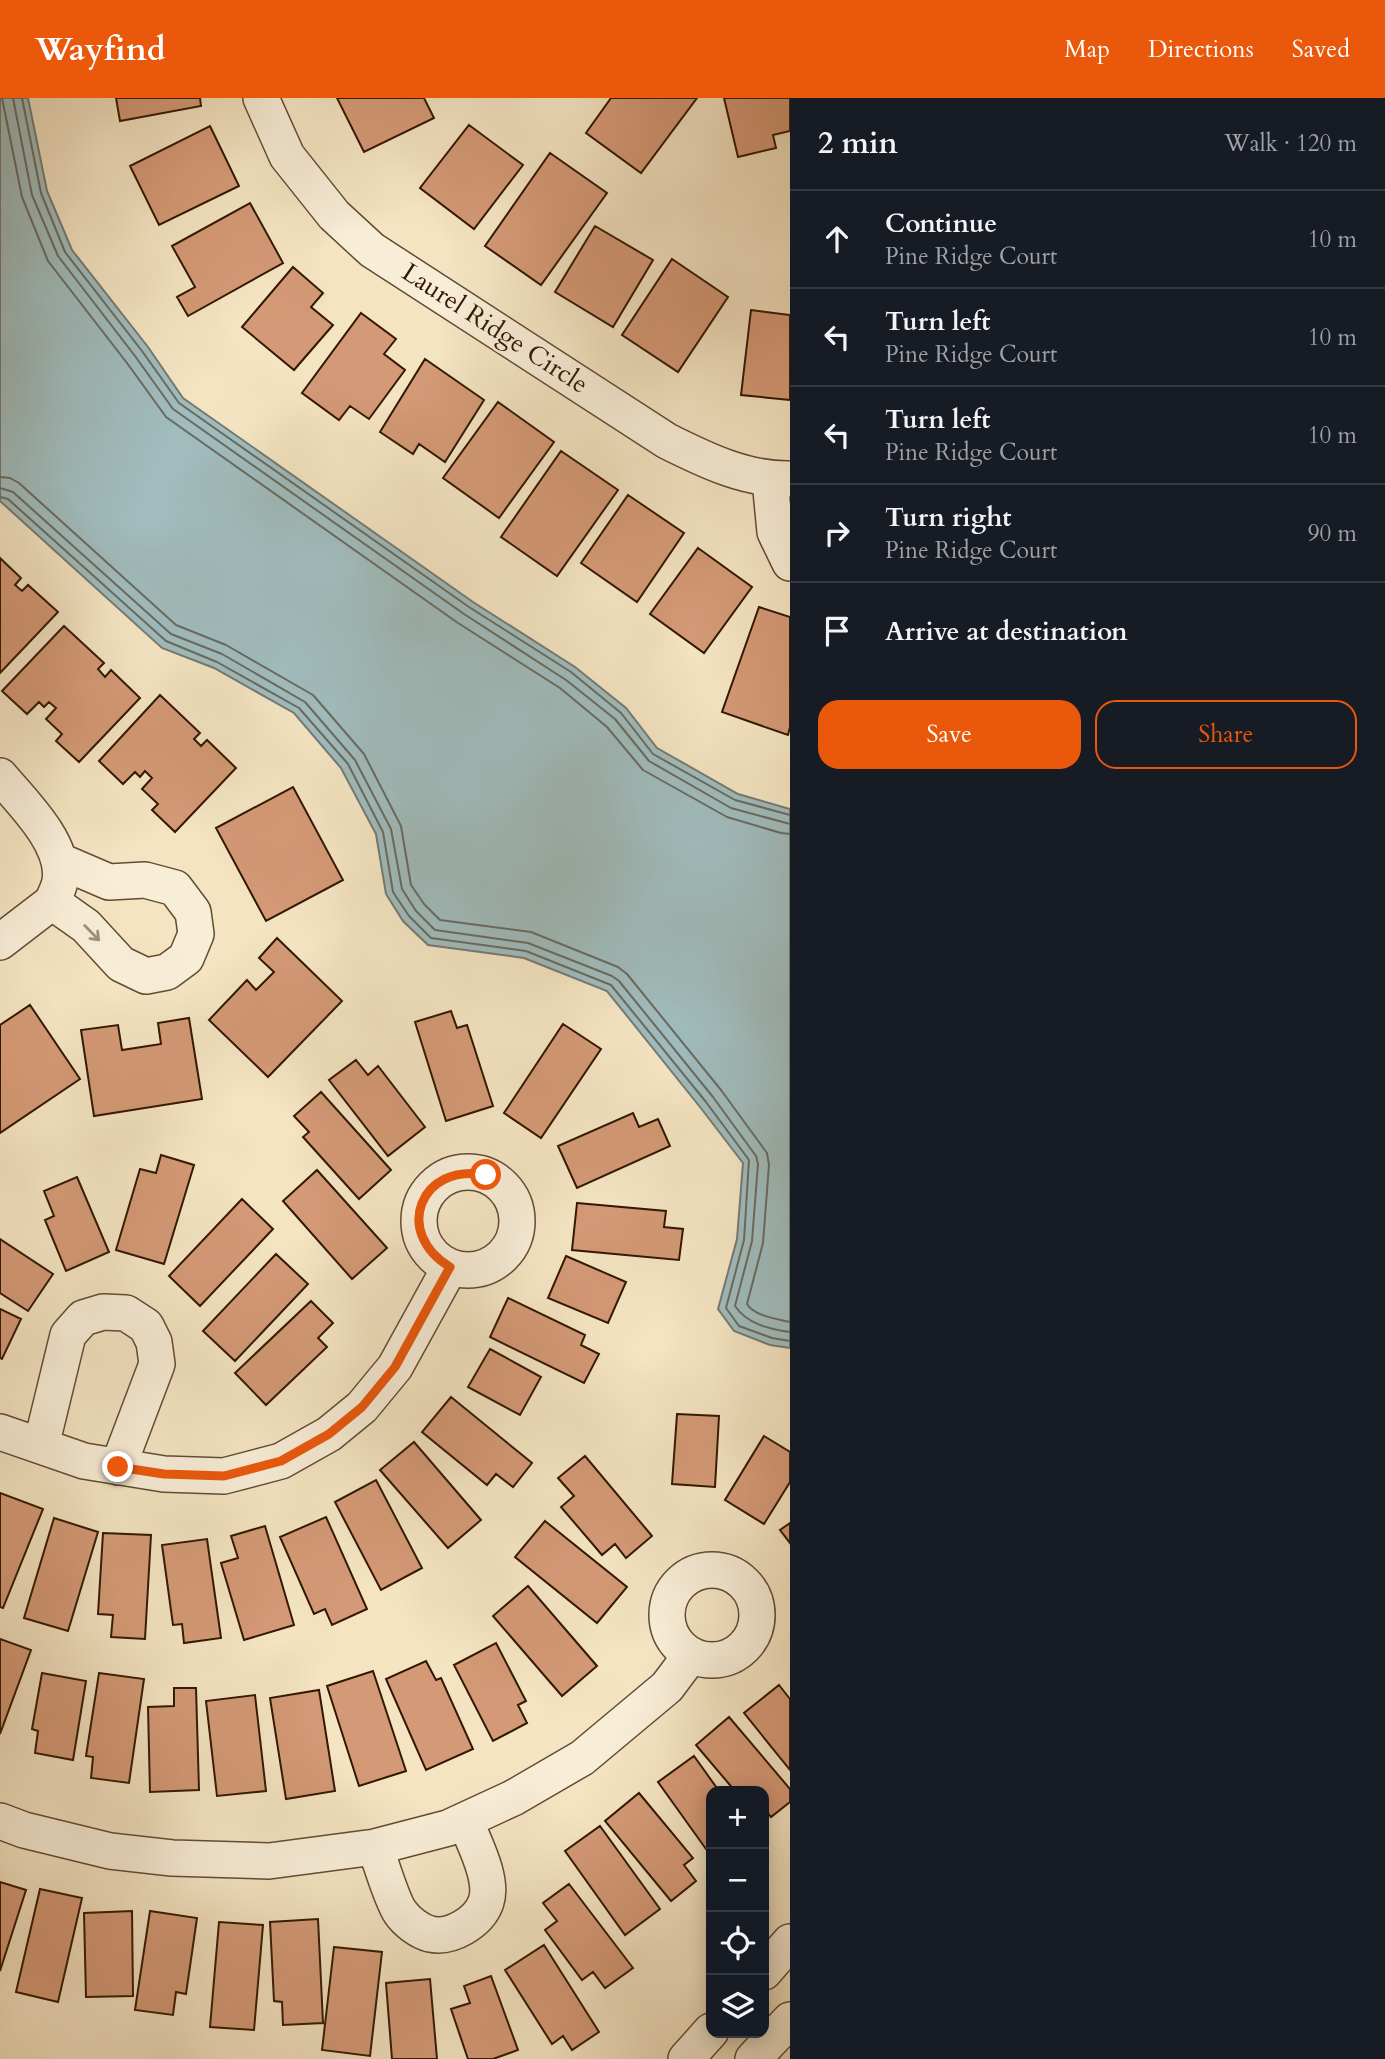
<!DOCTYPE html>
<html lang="en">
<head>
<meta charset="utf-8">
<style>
  body { margin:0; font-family:Cardo,serif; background:#20242c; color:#f1f3f6 }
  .controls { position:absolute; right:21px; bottom:21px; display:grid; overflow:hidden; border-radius:14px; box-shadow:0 4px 18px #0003 }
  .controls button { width:63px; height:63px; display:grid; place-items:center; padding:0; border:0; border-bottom:2px solid #363941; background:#171b24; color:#f1f3f6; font:35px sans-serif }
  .stop { position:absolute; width:21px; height:21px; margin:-16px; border:5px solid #ea580c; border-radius:50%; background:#fff }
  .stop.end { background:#ea580c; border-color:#fff; box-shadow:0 2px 7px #0008 }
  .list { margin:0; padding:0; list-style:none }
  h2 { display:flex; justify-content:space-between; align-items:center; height:91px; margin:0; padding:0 28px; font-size:30px }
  h2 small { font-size:23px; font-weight:400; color:#9ea1a6 }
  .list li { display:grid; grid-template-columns:46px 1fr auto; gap:21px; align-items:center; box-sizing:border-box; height:98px; padding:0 28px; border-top:2px solid #363941 }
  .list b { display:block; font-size:26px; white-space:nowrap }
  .list p { margin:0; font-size:23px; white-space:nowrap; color:#9ea1a6 }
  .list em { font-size:23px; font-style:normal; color:#9ea1a6 }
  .actions { display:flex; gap:14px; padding:21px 28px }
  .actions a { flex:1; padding:16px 0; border:2px solid #ea580c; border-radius:21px; text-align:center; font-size:24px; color:#ea580c }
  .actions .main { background:#ea580c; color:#fff }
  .icon { flex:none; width:38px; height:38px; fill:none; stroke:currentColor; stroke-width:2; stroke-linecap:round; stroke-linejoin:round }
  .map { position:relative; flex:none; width:790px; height:1961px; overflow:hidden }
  header { display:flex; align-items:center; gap:42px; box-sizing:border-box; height:98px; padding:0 35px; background:#ea580c; color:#fff }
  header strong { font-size:33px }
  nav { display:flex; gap:38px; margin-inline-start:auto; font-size:24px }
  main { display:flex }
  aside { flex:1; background:#171b24 }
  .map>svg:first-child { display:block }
  .water { fill:#a0bcbd; stroke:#747a73; stroke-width:2 }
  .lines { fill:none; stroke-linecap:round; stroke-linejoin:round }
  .shore { stroke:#696a60; stroke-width:2 }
  .building { fill:#d49976; stroke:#321803; stroke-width:2 }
  .minor-casing { stroke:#624b33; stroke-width:38 }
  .minor { stroke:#f8edd7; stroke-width:35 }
  .oneway { stroke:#9f8d78 }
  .route { stroke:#ea580c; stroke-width:9 }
  .labels { text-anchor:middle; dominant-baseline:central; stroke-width:5; stroke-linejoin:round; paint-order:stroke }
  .street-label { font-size:26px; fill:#321803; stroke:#f8edd7 }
</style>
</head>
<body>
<header>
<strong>Wayfind</strong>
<nav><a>Map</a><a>Directions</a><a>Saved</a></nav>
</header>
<main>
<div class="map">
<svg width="790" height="1961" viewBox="0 0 790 1961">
  <rect width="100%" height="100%" fill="#f4e4c2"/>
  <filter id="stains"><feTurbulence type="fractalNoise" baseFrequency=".00286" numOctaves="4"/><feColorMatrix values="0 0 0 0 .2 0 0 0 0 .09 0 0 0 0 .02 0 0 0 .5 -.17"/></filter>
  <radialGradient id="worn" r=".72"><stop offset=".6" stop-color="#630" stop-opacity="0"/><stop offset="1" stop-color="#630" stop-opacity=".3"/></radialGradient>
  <path class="water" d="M0 0H28L47 93 72 152 148 249 183 300 473 504 575 569 626 610 657 650 738 696 790 711V1250L770 1247 734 1233 718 1211 737 1141 743 1065 700 1009 607 893 524 860 428 847 403 823 386 796 376 736 341 670 294 615 214 570 162 550 0 403Z"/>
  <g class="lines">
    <path class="shore" d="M2 0 22 99 48 163 127 265 166 319 458 525 560 590 607 629 643 672 727 719 781 735 790 736
      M13 0 32 97 58 158 135 258 173 311 464 516 566 582 615 621 649 663 731 710 790 726
      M22 0 41 95 65 154 142 253 179 305 469 509 571 574 621 615 653 656 735 702 790 717
      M0 379 10 380 19 385 176 527 226 547 313 597 364 656 401 728 411 787 424 806 440 822 531 834 618 869 627 876 721 992 767 1055 769 1067 763 1145 747 1206C754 1218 777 1221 790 1224
      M0 390 13 394 171 536 222 556 305 604 355 662 391 731 402 791 416 813 435 832 528 845 612 878 619 883 713 999 756 1058 758 1066 752 1143 735 1208C747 1226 769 1231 790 1234
      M0 399 8 401 166 543 217 564 299 610 348 666 383 734 393 794 409 818 431 840 526 853 611 887 706 1004 749 1062 744 1142 726 1210 739 1228 772 1240 790 1243"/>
  </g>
  <path class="building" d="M116 0H200L201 8 120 23Z
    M337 0H424L434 20 364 54Z
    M611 0H697L641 75 586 35Z
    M724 0H790V33L773 37 776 50 738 59Z
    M469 27 523 67 474 131 420 90Z
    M210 28 239 88 159 127 130 68Z
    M550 55 607 95 541 187 485 148Z
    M250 105 283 165 188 218 177 199 195 189 172 148Z
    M595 128 653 162 613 229 555 194Z
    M672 161 728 199 678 274 622 237Z
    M293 169 323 195 311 209 333 227 294 272 242 229Z
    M751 212 790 217V302L741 297Z
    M361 215 396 241 384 256 405 272 369 321 350 308 339 322 302 295Z
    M425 261 484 302 445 364 419 346 413 356 380 334Z
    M498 304 554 344 499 420 443 380Z
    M561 353 618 392 557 478 501 439Z
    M628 397 684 435 637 504 581 465Z
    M698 450 752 489 704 555 650 516Z
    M0 460 21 480 15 487 22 493 28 487 58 514 0 575Z
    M759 509 790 519V629L788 637 722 614Z
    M64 528 104 565 98 571 105 579 111 572 140 600 79 664 56 643 62 636 46 621 56 610 49 604 44 609 39 604 27 616 2 593Z
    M160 597 200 635 194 641 201 648 207 642 236 670 175 734 152 712 158 706 142 691 152 680 145 673 140 679 135 674 123 686 99 663Z
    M293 689 343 782 266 823 216 730Z
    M277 840 342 903 268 979 209 922 247 882 256 892 274 874 259 860Z
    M30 907 80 981 0 1035V927Z
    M451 913 457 930 467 927 493 1008 446 1023 415 924Z
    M189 920 202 1001 94 1018 81 932 118 927 122 952 161 946 158 925Z
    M563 926 601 951 541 1040 504 1015Z
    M356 962 368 977 378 968 425 1029 388 1058 329 982Z
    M321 994 391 1072 359 1101 303 1039 309 1034 294 1018Z
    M633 1015 639 1029 658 1021 670 1048 577 1090 558 1048Z
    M161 1057 194 1067 164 1166 116 1152 140 1071 156 1075Z
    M317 1072 387 1150 352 1181 283 1103Z
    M77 1079 109 1154 66 1173 45 1122 54 1118 44 1093Z
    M242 1101 273 1131 200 1208 169 1178Z
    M577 1105 666 1113 664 1129 683 1131 679 1162 572 1152Z
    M0 1141 53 1176 28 1213 0 1195Z
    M276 1156 308 1186 235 1263 203 1233Z
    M566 1158 626 1184 608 1225 548 1200Z
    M508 1200 585 1237 581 1247 599 1256 584 1285 490 1239Z
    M311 1203 333 1225 318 1240 327 1249 266 1307 235 1275Z
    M0 1211 21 1221 2 1261 0 1260Z
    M490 1251 541 1279 520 1317 468 1289Z
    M451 1299 532 1365 513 1389 496 1376 487 1387 422 1334Z
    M677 1316 719 1318 715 1389 672 1386Z
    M764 1338 790 1354V1384L764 1426 725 1402Z
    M414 1344 481 1422 448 1450 380 1372Z
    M585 1358 652 1438 626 1460 615 1446 602 1457 561 1409 574 1398 558 1380Z
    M376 1382 422 1470 381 1492 335 1404Z
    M0 1395 43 1411 3 1510 0 1509Z
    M326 1419 367 1511 332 1527 325 1511 314 1516 280 1439Z
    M54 1420 98 1434 68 1533 24 1520Z
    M545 1423 627 1489 597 1525 515 1459Z
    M790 1425V1445L780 1432Z
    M265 1428 294 1527 244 1542 221 1465 238 1460 231 1438Z
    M103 1435 151 1437 145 1541 111 1539 113 1517 98 1516Z
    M207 1441 221 1540 184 1545 182 1526 173 1527 162 1447Z
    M528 1488 597 1568 562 1598 493 1518Z
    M0 1541 31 1552 0 1636Z
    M496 1545 526 1603 518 1607 527 1625 493 1643 454 1567Z
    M426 1563 436 1582 441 1580 473 1651 426 1672 386 1581Z
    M373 1573 406 1673 359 1688 327 1588Z
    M42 1575 86 1583 73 1662 35 1655 38 1633 32 1631Z
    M99 1575 144 1581 129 1685 91 1680 93 1659 86 1658Z
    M779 1587 790 1601V1672L744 1615Z
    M174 1590H196L199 1692 150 1694 148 1609 174 1608Z
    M319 1592 335 1693 286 1701 270 1600Z
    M255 1597 266 1693 217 1698 206 1603Z
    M729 1619 790 1691V1704L771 1719 764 1710V1693H735L696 1647Z
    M694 1658 719 1693H711V1758L658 1684Z
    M639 1695 693 1760 684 1767 696 1783 671 1803 605 1723Z
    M600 1728 660 1811 625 1837 565 1753Z
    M0 1784 26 1792 0 1873Z
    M569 1786 633 1870 605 1890 593 1874 582 1882 545 1832 557 1823 543 1805Z
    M40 1791 82 1800 58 1904 16 1894Z
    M132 1813 133 1898 86 1899 84 1815Z
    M150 1813 197 1820 186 1896 176 1894 173 1917 135 1912Z
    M318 1821 323 1925 283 1927 282 1904 274 1903 270 1824Z
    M219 1824 263 1827 254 1932 210 1929Z
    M544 1847 599 1934 572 1952 563 1938 552 1946 505 1872Z
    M334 1849 382 1854 370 1958 322 1952Z
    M491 1878 518 1952 493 1961H468L451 1911 470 1905 464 1888Z
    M430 1881 437 1961H392L386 1885Z"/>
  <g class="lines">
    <g class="minor-casing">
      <path id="minor" d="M261 0 287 58 334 117 372 152 667 343C705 362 746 382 790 381
        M770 382 775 434 790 465
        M0 678C22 704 66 746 60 783 59 790 55 797 52 804L86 828 121 866 146 878 167 874 186 860 196 836 193 814 175 790 145 782 109 784 60 763
        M0 844 52 804
        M419 1123a49 49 0 1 1 98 0a49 49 0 1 1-98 0Z
        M0 1334 84 1363 164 1376 224 1378 281 1363 329 1336 362 1309 395 1269 450 1169
        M41 1348 68 1237 83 1220 103 1214 126 1215 146 1228 154 1244 157 1266 118 1369
        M667 1517a45 45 0 1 1 90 0a45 45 0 1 1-90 0Z
        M0 1723 24 1732 110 1753 172 1760 269 1763 375 1749 448 1730 513 1700 582 1660 667 1589 691 1557
        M375 1749C381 1765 392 1803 400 1814 407 1824 419 1833 430 1836 451 1841 479 1824 486 1804 494 1781 473 1743 465 1722
        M764 1874 790 1844
        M686 1961 711 1933
        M753 1961 790 1922"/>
    </g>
    <use href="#minor" class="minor"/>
  </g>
  <defs><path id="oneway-shaft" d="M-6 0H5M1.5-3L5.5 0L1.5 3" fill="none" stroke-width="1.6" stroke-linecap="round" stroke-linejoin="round" transform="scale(1.75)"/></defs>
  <use class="oneway" href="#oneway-shaft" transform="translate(92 835) rotate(46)"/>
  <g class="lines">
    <path class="route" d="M118 1369 164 1376 224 1378 281 1363 329 1336 362 1309 395 1269 450 1169C393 1135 420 1064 486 1077"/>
  </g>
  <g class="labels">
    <g class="street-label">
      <text transform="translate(495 230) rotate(33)">Laurel Ridge Circle</text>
    </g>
  </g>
  <rect width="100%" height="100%" filter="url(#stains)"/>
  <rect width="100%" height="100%" fill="url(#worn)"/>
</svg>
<div class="controls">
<button>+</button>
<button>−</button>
<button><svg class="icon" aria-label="locate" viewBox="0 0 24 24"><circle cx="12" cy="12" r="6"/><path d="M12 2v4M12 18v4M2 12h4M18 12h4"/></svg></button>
<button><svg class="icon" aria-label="layers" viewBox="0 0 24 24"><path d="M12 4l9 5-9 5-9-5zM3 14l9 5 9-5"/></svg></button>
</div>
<div class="stop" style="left:486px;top:1077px"></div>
<div class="stop end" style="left:118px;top:1369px"></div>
</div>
<aside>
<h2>2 min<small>Walk · 120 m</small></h2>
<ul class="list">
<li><svg class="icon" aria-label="ahead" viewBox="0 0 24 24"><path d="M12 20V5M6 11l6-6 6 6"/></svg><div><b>Continue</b><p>Pine Ridge Court</p></div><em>10 m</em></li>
<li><svg class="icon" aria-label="left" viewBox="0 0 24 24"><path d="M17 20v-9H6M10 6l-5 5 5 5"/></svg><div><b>Turn left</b><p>Pine Ridge Court</p></div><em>10 m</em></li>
<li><svg class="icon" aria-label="left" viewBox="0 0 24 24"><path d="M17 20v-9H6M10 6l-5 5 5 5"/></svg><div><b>Turn left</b><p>Pine Ridge Court</p></div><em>10 m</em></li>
<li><svg class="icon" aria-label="right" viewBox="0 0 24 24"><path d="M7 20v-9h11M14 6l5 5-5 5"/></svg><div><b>Turn right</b><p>Pine Ridge Court</p></div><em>90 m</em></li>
<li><svg class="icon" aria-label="arrive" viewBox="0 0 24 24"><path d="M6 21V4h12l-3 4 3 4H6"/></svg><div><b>Arrive at destination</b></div></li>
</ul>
<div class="actions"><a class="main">Save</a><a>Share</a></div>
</aside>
</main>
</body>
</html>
